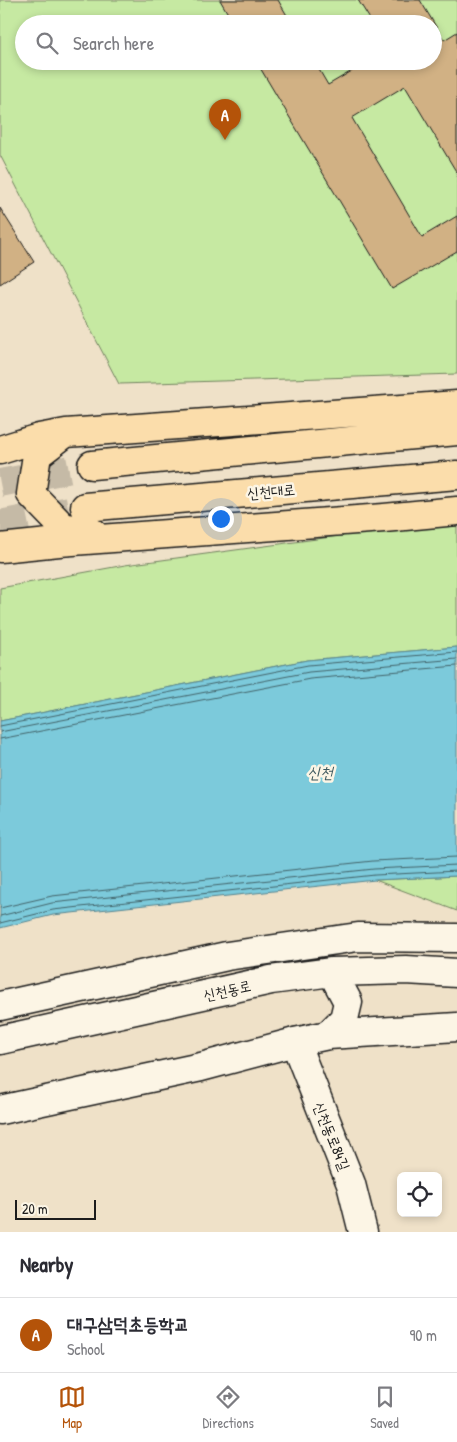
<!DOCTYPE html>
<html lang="en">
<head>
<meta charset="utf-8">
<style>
  body { margin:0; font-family:"Patrick Hand","Poor Story",sans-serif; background:#f2f2f3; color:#2b2b33 }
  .controls { position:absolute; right:15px; bottom:15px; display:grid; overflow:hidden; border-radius:8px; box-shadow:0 2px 8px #0003 }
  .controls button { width:45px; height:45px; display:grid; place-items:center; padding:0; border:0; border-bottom:1px solid #e1e1e2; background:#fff; color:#2b2b33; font:25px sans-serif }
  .scale { position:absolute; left:15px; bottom:12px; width:81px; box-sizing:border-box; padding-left:5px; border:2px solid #1c1c1c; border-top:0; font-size:14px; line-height:18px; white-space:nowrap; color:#1c1c1c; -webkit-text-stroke:4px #fcf5e5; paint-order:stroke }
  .you { position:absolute; left:220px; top:518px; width:18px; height:18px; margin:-12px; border:4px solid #fff; border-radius:50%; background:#1a73e8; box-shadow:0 0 0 8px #1a73e833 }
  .badge { display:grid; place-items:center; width:32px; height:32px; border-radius:50%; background:#b45309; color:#fff; font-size:16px; font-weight:700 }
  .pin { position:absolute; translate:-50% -41px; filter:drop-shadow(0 1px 2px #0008) }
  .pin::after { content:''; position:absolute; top:26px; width:18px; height:15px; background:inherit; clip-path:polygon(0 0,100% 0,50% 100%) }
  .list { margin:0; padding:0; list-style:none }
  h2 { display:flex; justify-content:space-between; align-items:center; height:65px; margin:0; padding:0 20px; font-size:21px }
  h2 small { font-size:16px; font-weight:400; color:#7c7c81 }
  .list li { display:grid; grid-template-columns:32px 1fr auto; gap:15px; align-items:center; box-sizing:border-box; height:75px; padding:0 20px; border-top:1px solid #e1e1e2 }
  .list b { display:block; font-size:19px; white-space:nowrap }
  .list p { margin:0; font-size:16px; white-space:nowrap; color:#7c7c81 }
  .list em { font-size:16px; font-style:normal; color:#7c7c81 }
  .icon { flex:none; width:28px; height:28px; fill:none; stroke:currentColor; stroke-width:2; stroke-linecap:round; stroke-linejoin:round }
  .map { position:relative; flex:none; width:457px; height:1232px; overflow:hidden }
  .search { position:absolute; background:#fff; box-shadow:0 2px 8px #0003; left:15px; right:15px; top:15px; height:55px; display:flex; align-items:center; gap:12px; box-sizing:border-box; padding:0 18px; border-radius:28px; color:#7c7c81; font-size:19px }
  .sheet { height:140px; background:#fff }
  nav { display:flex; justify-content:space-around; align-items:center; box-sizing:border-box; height:70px; border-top:1px solid #e1e1e2; background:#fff; font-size:14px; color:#7c7c81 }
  nav a { display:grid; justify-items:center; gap:2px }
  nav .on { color:#b45309 }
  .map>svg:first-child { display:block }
  .green { fill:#c6e9a2; stroke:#71825f; fill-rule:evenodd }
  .water { fill:#7ccadb; stroke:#56848f }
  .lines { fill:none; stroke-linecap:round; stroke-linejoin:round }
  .shore { stroke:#426268; stroke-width:1 }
  .building { fill:#d1b184; stroke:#1c1c1c }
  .trunk-tunnel { stroke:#c5baa6; stroke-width:28; stroke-dasharray:28 14; stroke-linecap:butt }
  .minor-casing { stroke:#1c1c1c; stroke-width:31 }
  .secondary-casing { stroke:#1c1c1c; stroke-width:31 }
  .trunk-casing { stroke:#1c1c1c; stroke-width:31 }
  .minor { stroke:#fcf5e5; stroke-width:28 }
  .secondary { stroke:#fcf5e5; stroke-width:28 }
  .trunk { stroke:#fbddab; stroke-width:28 }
  .labels { text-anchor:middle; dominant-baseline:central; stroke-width:5; stroke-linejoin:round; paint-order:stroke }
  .street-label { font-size:15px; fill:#1c1c1c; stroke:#fcf5e5 }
  .water-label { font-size:16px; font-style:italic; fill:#3e595f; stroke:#fcf5e5 }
</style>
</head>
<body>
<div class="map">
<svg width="457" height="1232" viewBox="0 0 457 1232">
  <rect width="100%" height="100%" fill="#efe1c8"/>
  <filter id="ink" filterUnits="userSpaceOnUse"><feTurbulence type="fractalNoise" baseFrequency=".02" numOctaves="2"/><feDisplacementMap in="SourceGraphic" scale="10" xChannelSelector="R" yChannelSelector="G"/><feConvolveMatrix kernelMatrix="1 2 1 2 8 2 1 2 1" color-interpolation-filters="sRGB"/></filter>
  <g filter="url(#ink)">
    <path class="green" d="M0 0H457V374L119 384 0 155ZM24 24H433V61H24Z
      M457 526V647L307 660 0 721V588L125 565 383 530Z
      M457 876V911L375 880Z"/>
    <path class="water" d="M457 647V876L375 880 53 915 0 928V721L307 660Z"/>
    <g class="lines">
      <path class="shore" d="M0 726 308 665 457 652
        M0 732 309 672 457 659
        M0 739 310 679 457 666
        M0 908 52 896 373 861 457 857
        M0 916 52 903 374 869 457 865
        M0 923 53 910 375 875 457 871"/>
    </g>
    <path class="building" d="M220 0H278L292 24H234Z
      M358 0H420L444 40 457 32V173L405 86 352 118 422 237 457 216V251L392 289 256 61H314L328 85 369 61H433V24H373Z
      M0 208 34 262 0 284Z"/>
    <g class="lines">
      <path class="trunk-tunnel" d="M0 483 92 465
        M0 524 85 507"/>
      <g class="minor-casing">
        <path id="minor" d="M295 1042 351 1184 363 1232"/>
      </g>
      <g class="secondary-casing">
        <path id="secondary" d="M0 1006 227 956 358 937 457 938
          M328 1035 344 1019 348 1002 332 972
          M0 1040 271 980 332 972 406 970 457 973
          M0 1110 201 1067 295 1042 328 1035 457 1027"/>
      </g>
      <g class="trunk-casing">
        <path id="trunk" d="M63 435 37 455 31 494 63 527 93 533
          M0 450 39 438 66 433 457 405
          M92 465 457 431
          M85 507 457 475
          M0 548 59 542 384 518 457 511"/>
      </g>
      <use href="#minor" class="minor"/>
      <use href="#secondary" class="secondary"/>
      <use href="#trunk" class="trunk"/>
    </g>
  </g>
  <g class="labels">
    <g class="street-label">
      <text transform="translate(271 491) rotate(-5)">신천대로</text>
      <text transform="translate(227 990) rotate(-12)">신천동로</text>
      <text transform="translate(332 1136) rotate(68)">신천동로84길</text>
    </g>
    <g class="water-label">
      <text x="320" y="772">신천</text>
    </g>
  </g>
</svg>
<div class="controls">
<button><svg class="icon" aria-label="locate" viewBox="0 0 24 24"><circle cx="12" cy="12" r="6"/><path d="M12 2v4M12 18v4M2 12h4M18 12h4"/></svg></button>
</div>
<div class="scale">20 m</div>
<div class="you"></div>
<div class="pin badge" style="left:225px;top:140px">A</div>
<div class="search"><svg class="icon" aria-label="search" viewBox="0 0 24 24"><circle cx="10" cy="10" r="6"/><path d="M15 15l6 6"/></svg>Search here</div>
</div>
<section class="sheet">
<h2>Nearby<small></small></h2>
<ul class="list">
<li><span class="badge">A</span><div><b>대구삼덕초등학교</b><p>School</p></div><em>90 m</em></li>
</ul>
</section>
<nav>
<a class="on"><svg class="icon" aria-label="map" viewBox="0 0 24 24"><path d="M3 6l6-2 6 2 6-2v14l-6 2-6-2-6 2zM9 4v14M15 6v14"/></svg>Map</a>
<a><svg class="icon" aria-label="directions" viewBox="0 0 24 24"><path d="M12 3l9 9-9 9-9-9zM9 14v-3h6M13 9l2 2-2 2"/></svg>Directions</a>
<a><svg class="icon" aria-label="saved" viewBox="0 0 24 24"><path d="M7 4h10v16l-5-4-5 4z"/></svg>Saved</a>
</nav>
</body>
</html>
